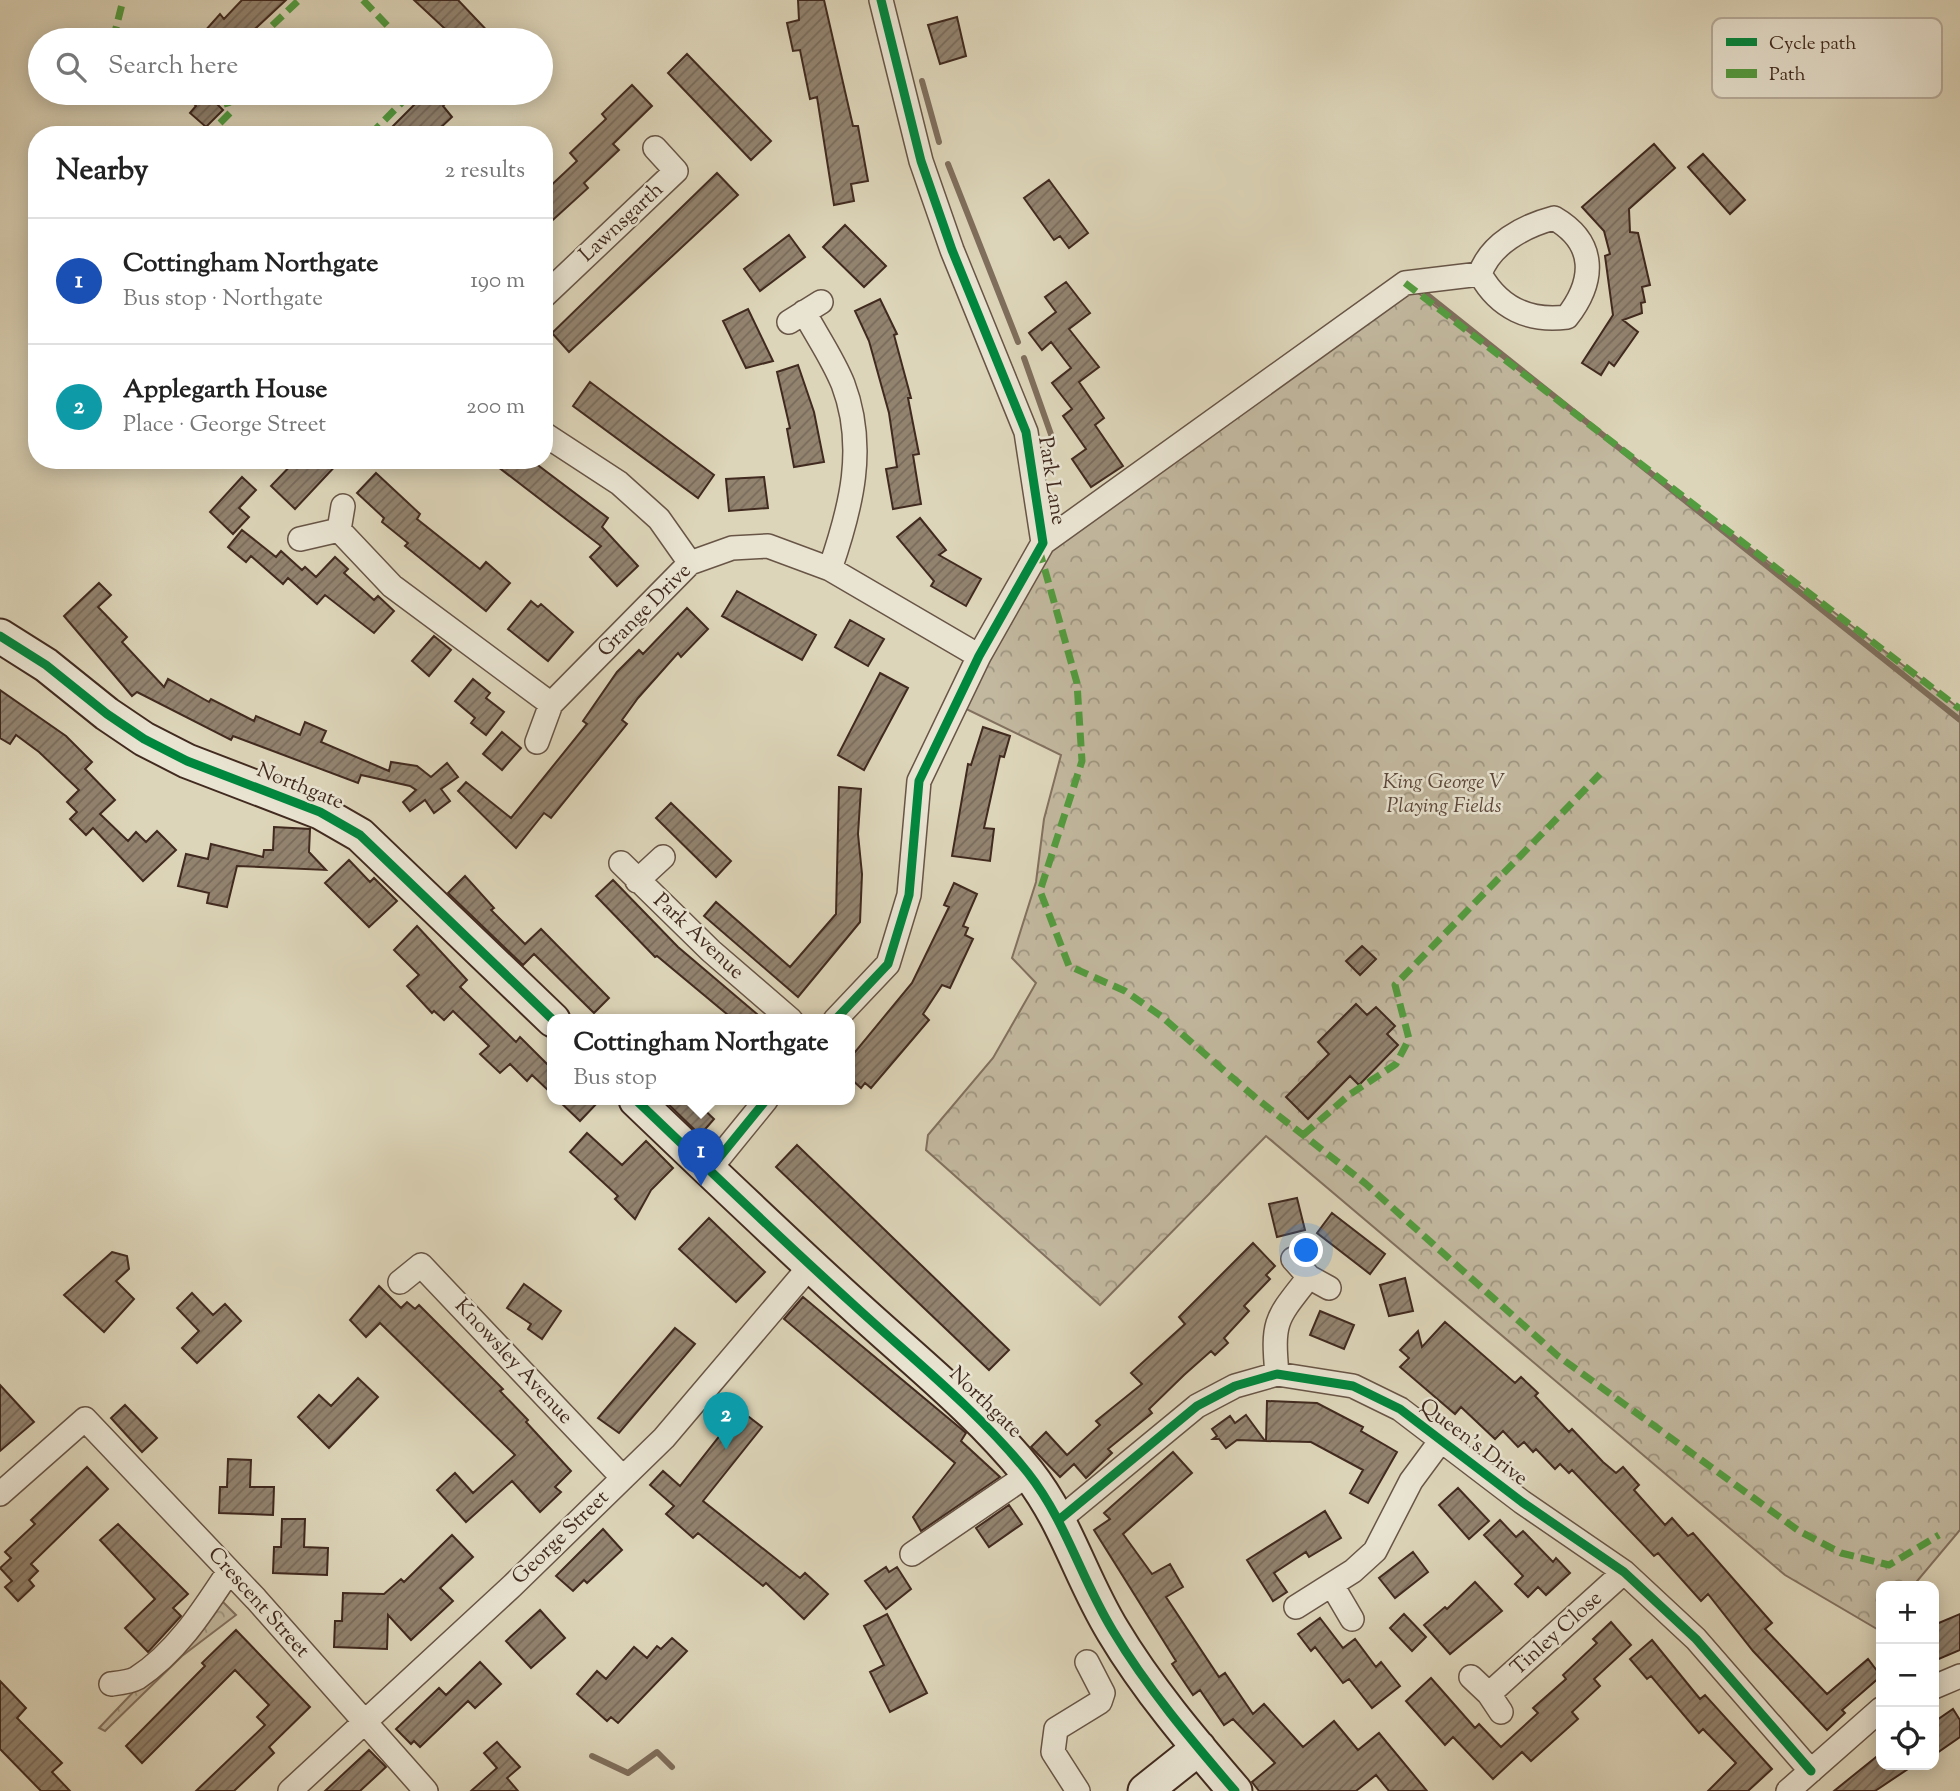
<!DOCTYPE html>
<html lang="en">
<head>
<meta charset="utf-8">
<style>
  body { margin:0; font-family:"Sorts Mill Goudy",serif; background:#f6f6f6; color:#222 }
  .controls { position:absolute; right:21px; bottom:21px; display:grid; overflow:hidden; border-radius:14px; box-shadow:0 4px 18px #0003 }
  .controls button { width:63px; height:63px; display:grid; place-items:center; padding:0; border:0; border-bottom:2px solid #e0e0e0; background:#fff; color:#222; font:35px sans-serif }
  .you { position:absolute; left:1307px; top:1251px; width:24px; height:24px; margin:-18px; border:5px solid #fff; border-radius:50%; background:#1a73e8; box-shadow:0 0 0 10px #1a73e833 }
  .badge { display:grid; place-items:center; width:46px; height:46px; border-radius:50%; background:#2563eb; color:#fff; font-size:23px; font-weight:700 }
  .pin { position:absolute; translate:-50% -58px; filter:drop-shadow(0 2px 4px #0008) }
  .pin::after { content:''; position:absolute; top:37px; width:24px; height:21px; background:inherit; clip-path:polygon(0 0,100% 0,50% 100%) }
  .popup { position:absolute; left:547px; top:1014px; width:308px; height:91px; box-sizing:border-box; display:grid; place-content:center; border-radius:14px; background:#fff; filter:drop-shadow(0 2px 5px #0005); font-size:23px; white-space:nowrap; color:#767676 }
  .popup b { font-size:26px; color:#222 }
  .popup::after { content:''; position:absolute; left:50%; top:100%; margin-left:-14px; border:14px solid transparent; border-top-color:#fff }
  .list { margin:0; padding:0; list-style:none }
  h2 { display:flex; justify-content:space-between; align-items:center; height:91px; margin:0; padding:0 28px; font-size:30px }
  h2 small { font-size:23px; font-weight:400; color:#767676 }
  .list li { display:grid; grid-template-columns:46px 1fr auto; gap:21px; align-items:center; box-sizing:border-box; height:126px; padding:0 28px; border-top:2px solid #e0e0e0 }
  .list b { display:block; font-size:26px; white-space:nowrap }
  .list p { margin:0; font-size:23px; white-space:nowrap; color:#767676 }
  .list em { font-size:23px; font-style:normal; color:#767676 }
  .icon { flex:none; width:38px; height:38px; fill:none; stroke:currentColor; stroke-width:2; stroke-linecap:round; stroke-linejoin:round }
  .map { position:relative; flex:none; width:1960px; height:1791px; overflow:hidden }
  .search { position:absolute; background:#fff; box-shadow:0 4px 18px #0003; left:28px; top:28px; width:525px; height:77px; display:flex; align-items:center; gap:18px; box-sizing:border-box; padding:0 24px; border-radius:38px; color:#767676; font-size:26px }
  .panel { position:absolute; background:#fff; box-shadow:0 4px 18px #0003; left:28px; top:126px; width:525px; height:343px; border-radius:28px }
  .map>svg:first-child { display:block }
  .forest { fill:url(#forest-crowns); stroke:#82715f; stroke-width:2 }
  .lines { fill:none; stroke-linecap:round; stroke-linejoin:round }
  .stream { stroke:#7f6e5c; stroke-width:6 }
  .building { fill:url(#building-hatch); stroke:#412a1f; stroke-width:2 }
  .street-casing { stroke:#685546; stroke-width:26 }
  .secondary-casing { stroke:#412a1f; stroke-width:37 }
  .street { stroke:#e9e4d2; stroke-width:23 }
  .secondary { stroke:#e9e4d2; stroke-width:33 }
  .quiet { stroke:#539c3f; stroke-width:7; stroke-dasharray:14 7; stroke-linecap:butt }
  .cycleway-casing { stroke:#e9e4d2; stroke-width:13 }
  .cycleway { stroke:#00873e; stroke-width:9 }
  .labels { text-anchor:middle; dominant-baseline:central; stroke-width:5; stroke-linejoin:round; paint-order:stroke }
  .street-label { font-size:21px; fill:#412a1f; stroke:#e9e4d2 }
  .park-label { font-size:21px; font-style:italic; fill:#5b4639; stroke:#e9e4d2 }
  .key { fill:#e9e4d2; stroke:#b7ac9c; stroke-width:2 }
  .key-label { font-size:19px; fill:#412a1f }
</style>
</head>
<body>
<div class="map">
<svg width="1960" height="1791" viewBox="0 0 1960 1791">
  <defs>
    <pattern id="forest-crowns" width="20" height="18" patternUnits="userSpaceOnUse" patternTransform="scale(1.75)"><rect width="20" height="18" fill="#c2b89f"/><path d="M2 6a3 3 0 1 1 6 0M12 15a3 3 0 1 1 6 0" fill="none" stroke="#9f9681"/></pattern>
    <pattern id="building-hatch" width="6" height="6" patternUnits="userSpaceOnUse" patternTransform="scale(1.75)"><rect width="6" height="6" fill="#92836f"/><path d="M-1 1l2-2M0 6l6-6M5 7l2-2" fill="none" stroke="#796b5b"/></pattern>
  </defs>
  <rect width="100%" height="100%" fill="#ddd5b9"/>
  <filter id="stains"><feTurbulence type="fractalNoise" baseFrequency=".00286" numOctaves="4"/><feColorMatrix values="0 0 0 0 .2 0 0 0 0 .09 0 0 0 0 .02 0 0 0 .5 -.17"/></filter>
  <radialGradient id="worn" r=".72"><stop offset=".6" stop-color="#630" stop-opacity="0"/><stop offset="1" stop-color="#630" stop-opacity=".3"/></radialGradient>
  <path class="forest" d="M1409 286 1960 709V1530L1913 1586H1881V1624L1877 1629 1785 1575 1266 1136 1100 1305 926 1150 928 1135 993 1058 1036 983 1012 958 1036 882 1044 819 1061 755 956 704 1043 543Z
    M221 1600 236 1615 182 1656 105 1731 99 1728Z"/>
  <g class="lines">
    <path class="stream" d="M922 81 939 142
      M948 164 1018 342
      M1420 289 1960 720
      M1024 358 1053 440
      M592 1756 628 1773 657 1752 672 1767"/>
  </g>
  <path class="building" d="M242 0H286L243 40H211L204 32 220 14 224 19Z
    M414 0H458L496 40H457Z
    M798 0H824L853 126H858L868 181 851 184 854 201 834 205 817 97 810 99 800 50 793 51 787 23 799 20Z
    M957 17 966 56 940 64 928 25Z
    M687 54 771 141 751 160 668 73Z
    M632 85 652 106 613 144 619 150 584 183 588 188 544 228V192L577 161 570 153 606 119 602 114Z
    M185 93H206L223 110 206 127 190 113 196 106Z
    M426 93H456L443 106 452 117 436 132 432 129 426 135H384Z
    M1654 144 1675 168 1629 209 1630 232 1638 233 1650 285 1642 287 1645 302 1641 303 1642 313 1623 320 1638 332 1614 366 1609 362 1601 375 1582 363 1613 315 1605 256 1610 254 1604 231 1582 207Z
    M1703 154 1745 200 1730 214 1688 167Z
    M717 173 738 195 569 352 552 333Z
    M1049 180 1088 233 1069 248 1060 236 1054 240 1024 198Z
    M845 225 886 266 864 287 823 247Z
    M789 235 805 257 760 291 744 269Z
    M1066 282 1090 313 1069 329 1099 367 1079 382 1104 418 1095 425 1123 466 1091 487 1072 459 1086 449 1063 416 1072 409 1052 383 1071 368 1051 342 1042 350 1029 333 1056 312 1045 297Z
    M880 299 897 334 894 335 911 398H908L919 454 913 455 921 504 893 509 886 469 897 467 889 413 869 341 855 311Z
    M748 309 773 361 746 368 723 321Z
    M798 365 814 412 824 462 794 467 787 429 790 428 777 372Z
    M590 382 714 475 698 498 573 406Z
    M296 460H341L295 509 271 486Z
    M489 460H531L608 518 602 527 638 566 617 586 590 557 601 546Z
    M376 473 420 514 417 519 480 569 486 562 510 583 486 611 405 546 408 543 382 522 384 518 357 493Z
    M242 477 256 490 239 508 249 517 233 534 210 512Z
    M764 477 768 508 729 511 726 479Z
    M920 518 946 550 939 555 981 579 966 606 931 586 934 581 897 537Z
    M242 530 276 557 281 551 302 570 305 567 316 577 335 557 348 569 344 573 374 600 378 596 394 611 374 633 325 595 317 604 288 578 283 584 251 556 246 562 228 547Z
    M99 583 111 595 98 607 127 637 122 642 164 687 168 679 209 702 211 699 254 721 256 716 300 735 305 722 326 731 321 742 389 771 391 762 417 766 431 777 447 763 458 777 441 789 450 801 434 813 425 800 410 811 403 802 416 790 410 786 361 775 358 783 233 736 231 740 137 692 132 696 64 616Z
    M737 591 816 635 802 660 722 616Z
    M531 601 538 607 541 604 573 632 548 661 508 629Z
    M687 608 708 629 681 657 678 653 638 698 622 720 627 724 551 818 544 813 516 848 458 791 466 782 511 818 587 724 583 721 617 672 639 650 643 654Z
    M850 620 884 639 868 666 835 647Z
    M434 636 451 650 429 676 412 661Z
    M880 673 908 688 864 770 838 755Z
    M473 679 490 693 486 698 504 712 486 735 471 723 475 718 455 701Z
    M0 690 66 736 92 762 85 769 115 800 100 814 128 841 136 832 146 842 157 831 176 850 143 881 93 828 86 835 70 819 77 812 67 802 79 790 39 752 16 735 10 744 0 738Z
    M983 727 1010 736 1004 757 1000 756 984 828 994 829 990 861 952 856 968 764 971 765Z
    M502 732 521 748 502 770 483 754Z
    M839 787 861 789 858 834 862 874 860 922 798 997 704 916 716 902 790 967 836 914Z
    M671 803 731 861 716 877 656 818Z
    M274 827 310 829 309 852 326 870 237 866 227 907 207 903 209 893 178 886 186 854 208 859 211 844 263 857 264 850H273Z
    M349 860 370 882 374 878 397 901 369 927 325 883Z
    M465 876 494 908 491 910 525 944 541 929 609 998 594 1013 534 954 523 965 448 893Z
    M613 880 678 947 764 1020H734L657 956 655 957 596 896Z
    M954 883 977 894 963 926 968 928 965 935 973 939 950 988 942 985 923 1014 929 1020 871 1088 865 1083 861 1088 850 1078V1058L912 983 949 907 944 905Z
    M417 926 467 980 460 987 516 1042 520 1037 552 1069V1094L532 1075 527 1081 510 1064 500 1073 480 1054 489 1046 453 1011 444 1020 434 1011 432 1013 407 986 419 975 394 950Z
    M1362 946 1376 959 1360 975 1346 961Z
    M1356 1004 1367 1015 1376 1007 1395 1026 1387 1034 1398 1045 1359 1085 1350 1076 1308 1119 1286 1097 1329 1054 1318 1042Z
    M558 1100H600L580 1121Z
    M664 1100H694L714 1119 700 1135Z
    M587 1133 622 1165 646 1141 673 1168 651 1190 635 1219 615 1199 618 1196 570 1152Z
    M797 1145 1009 1350 989 1370 776 1167Z
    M1297 1198 1305 1230 1277 1237 1269 1204Z
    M1332 1213 1385 1254 1370 1274 1317 1233Z
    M709 1218 765 1272 736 1302 679 1249Z
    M1253 1243 1275 1266 1266 1275 1270 1279 1244 1306 1249 1311 1224 1338 1228 1343 1215 1355 1211 1351 1184 1375 1149 1409 1152 1413 1108 1449 1112 1453 1086 1478 1074 1464 1060 1477 1031 1447 1046 1432 1067 1455 1100 1425 1096 1421 1142 1384 1131 1373 1185 1324 1179 1317Z
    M112 1252 127 1256 129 1269 116 1281 134 1299 104 1332 64 1295Z
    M1405 1278 1413 1311 1389 1316 1380 1285Z
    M524 1284 561 1311 542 1339 528 1329 531 1324 507 1308Z
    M379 1286 401 1308 407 1302 415 1309 419 1305 503 1389 500 1391 528 1420 526 1422 571 1471 555 1487 561 1492 540 1512 512 1481 466 1522 437 1490 455 1473 473 1493 515 1455 380 1323 366 1337 350 1320Z
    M192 1293 213 1315 225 1304 241 1321 197 1363 182 1348 199 1331 177 1308Z
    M803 1297 966 1433 961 1441 1000 1477 921 1531 913 1517 955 1463 784 1319Z
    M1320 1311 1354 1325 1344 1349 1310 1335Z
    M1445 1322 1515 1383 1521 1377 1538 1393 1535 1396 1569 1432 1572 1429 1603 1462 1616 1473 1623 1467 1639 1485 1634 1490 1665 1525 1672 1518 1688 1536 1693 1533 1772 1623 1765 1629 1827 1694 1868 1659 1881 1676 1842 1710 1845 1713 1827 1730 1753 1651 1708 1594 1701 1601 1658 1553 1654 1556 1572 1470 1569 1473 1560 1464 1555 1469 1536 1449 1533 1452 1524 1442 1518 1447 1503 1431 1495 1439 1461 1407 1455 1414 1400 1367 1409 1358 1400 1350 1418 1331 1422 1347Z
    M675 1328 695 1344 619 1433 598 1418Z
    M358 1378 378 1397 329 1448 298 1417 319 1395 331 1406Z
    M0 1385 34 1422 0 1451Z
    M1267 1401 1317 1403 1363 1427 1361 1431 1397 1452 1368 1503 1350 1493 1363 1470 1311 1442 1266 1441Z
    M125 1405 157 1438 142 1452 111 1418Z
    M740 1410 762 1427 703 1501 800 1578 805 1573 828 1594 804 1619 766 1583 763 1586 698 1533 693 1538 666 1514 674 1506 650 1485 663 1471 680 1486Z
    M1246 1415 1265 1441 1237 1440 1226 1448 1219 1439H1213L1217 1436 1212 1429 1230 1416 1235 1423Z
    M1173 1452 1192 1473 1123 1534 1152 1574 1170 1564 1183 1587 1166 1597 1219 1677 1225 1673 1253 1714 1264 1704 1303 1747 1334 1721 1358 1750 1379 1733 1427 1791H1389L1376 1775 1356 1791H1259L1252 1782 1275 1763 1233 1719 1224 1725 1200 1690 1193 1695 1172 1664 1176 1661 1094 1530 1110 1519 1104 1513Z
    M228 1459 251 1460 250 1487H274L273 1515 219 1513 220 1487H227Z
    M87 1467 108 1489 31 1564 38 1571 29 1580 34 1586 18 1601 5 1587 12 1581 0 1568 11 1558 5 1552 35 1524 31 1520Z
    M1458 1488 1489 1521 1469 1539 1439 1505Z
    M1009 1505 1022 1524 989 1547 976 1528Z
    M1325 1511 1341 1538 1309 1557 1306 1552 1274 1573 1287 1592 1273 1601 1247 1560Z
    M282 1519H305L304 1547 328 1548 327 1575 273 1573 274 1547H281Z
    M1500 1520 1516 1537 1523 1531 1553 1562 1556 1558 1570 1573 1546 1595 1538 1587 1528 1597 1515 1584 1523 1576 1484 1535Z
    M118 1524 188 1594 173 1608 181 1616 148 1652 125 1628 155 1599 100 1540Z
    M603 1529 622 1550 587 1583 584 1580 573 1591 556 1576Z
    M452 1535 473 1557 440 1588 453 1601 411 1640 388 1615 387 1649 334 1647 335 1621H342L343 1593 384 1594 401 1579 404 1582Z
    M1413 1552 1428 1572 1395 1598 1379 1578Z
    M886 1567 889 1572 897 1567 911 1589 886 1609 865 1581Z
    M1475 1582 1502 1611 1450 1654 1424 1625 1445 1607 1447 1609Z
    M540 1610 565 1638 531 1668 506 1641Z
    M887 1614 927 1693 890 1712 870 1672 884 1665 864 1626Z
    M1404 1614 1426 1637 1412 1651 1390 1628Z
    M1960 1614V1650L1934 1661V1625Z
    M1320 1618 1343 1648 1355 1639 1376 1667 1381 1662 1400 1686 1372 1708 1349 1679 1343 1683 1315 1647 1311 1651 1298 1634Z
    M1611 1622 1631 1645 1594 1679 1600 1686 1572 1712 1578 1719 1531 1761 1522 1752 1493 1779 1453 1737 1445 1745 1406 1701 1431 1678 1475 1728 1479 1724 1501 1747 1538 1713 1533 1708 1566 1679 1563 1675 1597 1643 1593 1639Z
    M236 1630 310 1707 269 1747 274 1753 234 1791H196L265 1725 257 1717 269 1705 235 1670 142 1763 126 1746 205 1666 202 1663Z
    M672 1638 687 1651 618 1723 611 1717 607 1721 577 1694 597 1671 606 1679 634 1647 647 1658 657 1646 661 1649Z
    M1652 1640 1700 1699 1705 1695 1772 1769 1748 1791H1708L1736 1763 1703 1729 1699 1733 1651 1676 1647 1679 1630 1659Z
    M480 1662 501 1684 475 1708 468 1701 420 1747 414 1741 411 1744 396 1729 439 1688 446 1695Z
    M0 1681 26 1708 17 1718 62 1763 52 1772 70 1791H41L0 1749Z
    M1953 1709 1960 1720V1737L1934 1755V1722Z
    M497 1742 520 1767 507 1778 518 1791H471L497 1768 484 1753Z
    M369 1750 386 1767 360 1791H325Z
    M1881 1753V1765H1914L1875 1791H1834Z"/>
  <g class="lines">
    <g class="street-casing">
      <path id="street" d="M1554 218C1597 243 1595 281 1567 317 1529 322 1499 308 1480 274 1490 244 1524 226 1554 218Z
        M544 296 676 171 655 148
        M804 312C817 336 833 359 843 384 867 447 851 508 830 569
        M789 322 821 302
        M544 434 619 483 659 519 690 563
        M339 530 392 586 551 704 690 563 732 548 768 546 830 569 979 656
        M300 539 339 530 343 506
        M1043 543 1405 283 1480 274
        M537 742 551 704
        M621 863 711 951 791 1020
        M637 881 663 857
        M835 1020 888 964 909 895 919 781 979 656 1043 543 1026 432 952 250 921 161 881 0
        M709 1170 766 1100
        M1293 1259 1309 1277 1329 1288
        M400 1282 421 1265 623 1478
        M1277 1374C1272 1320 1276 1319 1309 1277
        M0 1494 85 1419 256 1599 426 1791
        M1060 1519 1197 1406 1235 1386 1277 1374 1353 1386 1400 1409 1522 1502 1624 1572 1696 1639 1811 1771
        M912 1554 1029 1474
        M1332 1585 1352 1619
        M1296 1607 1353 1571 1375 1551 1411 1481 1442 1439
        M1471 1677 1489 1694 1501 1712
        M111 1684C119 1683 130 1682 137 1678 177 1652 204 1609 229 1571
        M1934 1687 1960 1676
        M1489 1694 1624 1572
        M290 1791 512 1586 664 1438 811 1265
        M1078 1791 1053 1752 1056 1729 1100 1702 1103 1693 1087 1662
        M1788 1791 1881 1709"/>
    </g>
    <g class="secondary-casing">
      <path id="secondary" d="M0 636 46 665 107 714 144 739 187 761 320 812 360 835 553 1020
        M636 1100C709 1170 782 1240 856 1307 915 1361 978 1411 1028 1473 1066 1521 1081 1579 1113 1631 1147 1688 1192 1741 1235 1791
        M1145 1791 1199 1748"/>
    </g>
    <use href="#street" class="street"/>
    <use href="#secondary" class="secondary"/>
    <path class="quiet" d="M363 0 401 40
      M113 40 123 0
      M257 40 299 0
      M224 93 230 113 219 124 229 135
      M370 135 411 93
      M1405 283 1960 709
      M1039 549 1077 683 1082 761 1040 891 1069 966 1125 991 1161 1016 1257 1099 1366 1184 1558 1356 1799 1531 1841 1553 1889 1565 1939 1535
      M1303 1135 1349 1095 1396 1064 1409 1039 1395 985 1600 774"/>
    <g class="cycleway-casing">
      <path id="cycleway" d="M0 636 46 665 107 714 144 739 187 761 320 812 360 835 553 1020
        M835 1020 888 964 909 895 919 781 979 656 1043 543 1026 432 952 250 921 161 881 0
        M636 1100C709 1170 782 1240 856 1307 915 1361 978 1411 1028 1473 1066 1521 1081 1579 1113 1631 1147 1688 1192 1741 1235 1791
        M709 1170 766 1100
        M1060 1519 1197 1406 1235 1386 1277 1374 1353 1386 1400 1409 1522 1502 1624 1572 1696 1639 1811 1771"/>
    </g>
    <use href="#cycleway" class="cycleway"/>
  </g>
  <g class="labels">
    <g class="street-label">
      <text transform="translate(622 223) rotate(-43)">Lawnsgarth</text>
      <text transform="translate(1051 481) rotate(81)">Park Lane</text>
      <text transform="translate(645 611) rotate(-45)">Grange Drive</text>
      <text transform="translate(300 787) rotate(22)">Northgate</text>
      <text transform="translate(698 937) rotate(43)">Park Avenue</text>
      <text transform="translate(513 1362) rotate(47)">Knowsley Avenue</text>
      <text transform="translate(985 1403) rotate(44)">Northgate</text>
      <text transform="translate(1473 1443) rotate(37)">Queen's Drive</text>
      <text transform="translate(561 1538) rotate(-44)">George Street</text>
      <text transform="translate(258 1603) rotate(48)">Crescent Street</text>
      <text transform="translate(1557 1634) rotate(-42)">Tinley Close</text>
    </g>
    <g class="park-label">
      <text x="1444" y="783">King George V<tspan x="1444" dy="24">Playing Fields</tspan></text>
    </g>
  </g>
  <rect x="1712" y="18" width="230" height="80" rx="10" class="key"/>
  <rect x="1726" y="38" width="31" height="8" fill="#00873e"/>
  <rect x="1726" y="69" width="31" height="9" fill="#539c3f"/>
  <g class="key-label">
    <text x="1769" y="49">Cycle path</text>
    <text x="1769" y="80">Path</text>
  </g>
  <rect width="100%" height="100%" filter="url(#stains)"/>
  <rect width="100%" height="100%" fill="url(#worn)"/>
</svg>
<div class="controls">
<button>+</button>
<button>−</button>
<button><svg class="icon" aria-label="locate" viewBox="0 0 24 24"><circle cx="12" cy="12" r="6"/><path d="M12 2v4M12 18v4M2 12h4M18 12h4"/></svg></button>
</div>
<div class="you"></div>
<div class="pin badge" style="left:701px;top:1186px;background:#1a4fb4">1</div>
<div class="popup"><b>Cottingham Northgate</b>Bus stop</div>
<div class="pin badge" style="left:726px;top:1450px;background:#0f9aa8">2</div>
<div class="search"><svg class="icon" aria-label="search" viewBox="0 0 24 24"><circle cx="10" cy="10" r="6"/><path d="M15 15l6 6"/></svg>Search here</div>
<section class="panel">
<h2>Nearby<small>2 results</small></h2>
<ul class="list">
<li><span class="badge" style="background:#1a4fb4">1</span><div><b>Cottingham Northgate</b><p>Bus stop · Northgate</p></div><em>190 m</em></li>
<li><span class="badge" style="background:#0f9aa8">2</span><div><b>Applegarth House</b><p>Place · George Street</p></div><em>200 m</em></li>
</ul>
</section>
</div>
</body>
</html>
